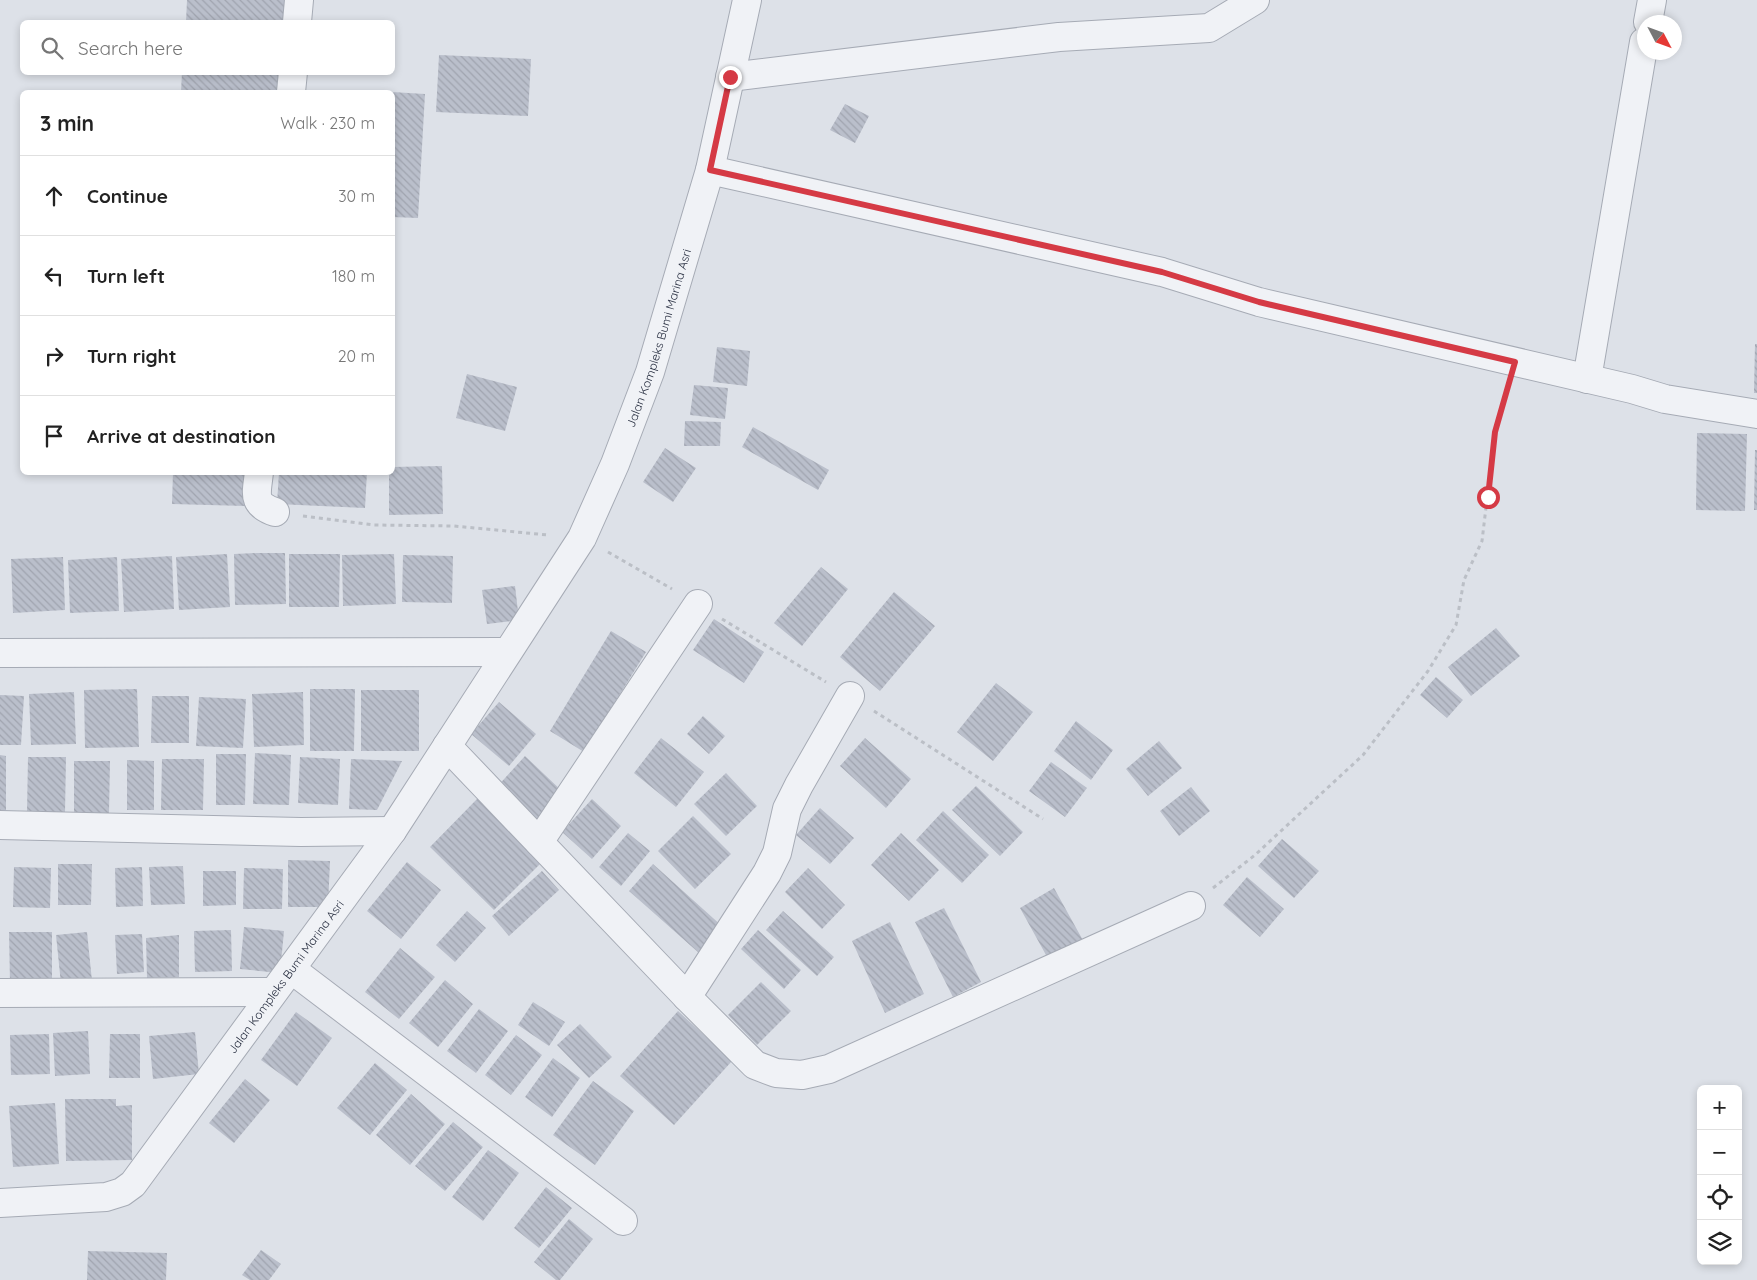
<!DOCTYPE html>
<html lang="en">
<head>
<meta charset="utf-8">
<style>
  body { margin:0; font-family:Quicksand,sans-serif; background:#f6f6f6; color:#222 }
  .controls { position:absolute; right:15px; bottom:15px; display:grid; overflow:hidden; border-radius:8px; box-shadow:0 2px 8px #0003 }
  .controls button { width:45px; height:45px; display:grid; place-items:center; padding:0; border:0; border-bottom:1px solid #e0e0e0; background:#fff; color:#222; font:25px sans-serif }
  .compass { position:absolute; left:1637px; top:15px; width:45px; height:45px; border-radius:50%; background:#fff; box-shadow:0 2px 8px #0003; rotate:131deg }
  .stop { position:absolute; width:15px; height:15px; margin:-11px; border:4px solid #d53a45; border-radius:50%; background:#fff }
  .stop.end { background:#d53a45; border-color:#fff; box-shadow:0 1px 5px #0008 }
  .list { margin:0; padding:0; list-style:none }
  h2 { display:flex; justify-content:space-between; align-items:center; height:65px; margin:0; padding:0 20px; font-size:21px }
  h2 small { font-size:16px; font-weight:400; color:#767676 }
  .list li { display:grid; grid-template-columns:32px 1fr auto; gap:15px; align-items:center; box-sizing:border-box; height:80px; padding:0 20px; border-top:1px solid #e0e0e0 }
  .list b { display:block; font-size:19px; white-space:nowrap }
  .list em { font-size:16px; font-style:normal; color:#767676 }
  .icon { flex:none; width:28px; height:28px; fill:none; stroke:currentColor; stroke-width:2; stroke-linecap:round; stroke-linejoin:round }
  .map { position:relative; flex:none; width:1757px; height:1280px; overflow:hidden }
  .search { position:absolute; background:#fff; box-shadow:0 2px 8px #0003; left:20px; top:20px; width:375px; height:55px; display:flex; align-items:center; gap:12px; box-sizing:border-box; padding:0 18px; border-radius:8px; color:#767676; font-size:19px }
  .panel { position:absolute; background:#fff; box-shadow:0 2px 8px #0003; left:20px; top:90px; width:375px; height:385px; border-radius:8px }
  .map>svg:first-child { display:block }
  .building { fill:url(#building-back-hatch) }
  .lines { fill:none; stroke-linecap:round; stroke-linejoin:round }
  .street-casing { stroke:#a6abb5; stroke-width:30 }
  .path { stroke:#bbbfc6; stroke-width:3; stroke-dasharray:4 4; stroke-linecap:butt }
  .street { stroke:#f0f2f6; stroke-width:28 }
  .route { stroke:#d53a45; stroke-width:6 }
  .labels { text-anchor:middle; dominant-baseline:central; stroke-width:4; stroke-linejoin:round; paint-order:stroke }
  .street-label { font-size:12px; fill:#262d3f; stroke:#edf0f6 }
</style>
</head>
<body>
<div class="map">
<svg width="1757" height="1280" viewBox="0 0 1757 1280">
  <defs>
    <pattern id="building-back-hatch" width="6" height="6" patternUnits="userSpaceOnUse" patternTransform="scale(1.25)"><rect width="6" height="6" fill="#babfcb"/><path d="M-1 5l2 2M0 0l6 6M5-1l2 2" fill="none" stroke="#a0a4af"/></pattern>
  </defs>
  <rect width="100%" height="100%" fill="#dde1e8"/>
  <path class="building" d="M187 0H293L291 22H186Z
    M439 55 531 59 528 116 436 112Z
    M182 72H288L286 92H181Z
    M392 92 425 94 418 218 392 217Z
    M845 104 869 116 855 143 830 130Z
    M1755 344H1757V393H1754Z
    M717 347 750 351 747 386 713 382Z
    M467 374 517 387 505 431 456 418Z
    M694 385 728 388 725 419 690 415Z
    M685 421 721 422 720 446H684Z
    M753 427 829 470 818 490 742 447Z
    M1697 433 1747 434 1745 511 1696 510Z
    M665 448 696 468 673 502 643 482Z
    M1755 450H1757V510H1754Z
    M442 466 443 514 389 515V472H392V467Z
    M173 472H245V506L172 504Z
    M279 472H367L365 508 277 504Z
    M257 553H285L286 604 235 605 234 554Z
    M227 554 230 607 179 610 176 557Z
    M289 554H340L339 607H289Z
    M394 554 396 604 343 606 342 555Z
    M403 555 453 556 452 603 402 602Z
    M172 556 174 609 124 612 121 559Z
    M63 557 65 610 13 613 11 559Z
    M117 557 119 611 70 613 68 560Z
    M821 567 848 589 802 646 774 623Z
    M515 586 519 620 487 624 482 590Z
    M894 592 935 626 880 691 840 657Z
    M714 619 764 652 744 683 693 650Z
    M1496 628 1520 656 1471 696 1448 667Z
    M611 631 646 652 584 752 550 731Z
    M1436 677 1463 700 1447 718 1420 695Z
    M996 683 1033 712 993 761 957 732Z
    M137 689 139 747 85 748 84 690Z
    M310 689H355L354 751H310Z
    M361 690H419V751H361Z
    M74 692 76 744 31 745 29 694Z
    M303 692 304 745 254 747 252 694Z
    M0 695 24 696 21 745H0Z
    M152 696H189V743H151Z
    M199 697 246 699 243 748 196 746Z
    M499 702 536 734 509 766 471 734Z
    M703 716 725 736 709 754 687 734Z
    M1076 721 1113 750 1091 780 1054 751Z
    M661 738 704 772 676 807 634 773Z
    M865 738 911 779 886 808 840 766Z
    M1159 741 1182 768 1148 796 1126 769Z
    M255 753 291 755 289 805 253 804Z
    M216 754H246L245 805H216Z
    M0 755 6 756V810H0Z
    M525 756 564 793 535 824 496 788Z
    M28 757H66L65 813 27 812Z
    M300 757 340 759 338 805 298 803Z
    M162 759H204L203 810H161Z
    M351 759 402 761 377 810 349 809Z
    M127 760 154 761V810H127Z
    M74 761H110L109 814 74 813Z
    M1051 762 1087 788 1065 817 1029 791Z
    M726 773 757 806 726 836 694 804Z
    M976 786 1023 832 1000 856 952 810Z
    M1191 787 1210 811 1179 836 1160 811Z
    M478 798 542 862 494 910 430 847Z
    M592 799 621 826 592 859 562 832Z
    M820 808 854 838 830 864 796 835Z
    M943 811 989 855 962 883 916 840Z
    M693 816 731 854 695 889 658 851Z
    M628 833 650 851 621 886 599 867Z
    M901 833 939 870 909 901 871 865Z
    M1282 839 1319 871 1294 898 1258 866Z
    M288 860 330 861 328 907H288Z
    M407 862 441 890 401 939 367 911Z
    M58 864H92L91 905H58Z
    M653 864 723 927 699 953 629 891Z
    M183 866 185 904 151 905 149 867Z
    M14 867 51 868 50 908 13 907Z
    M142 867 143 906 116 907 115 868Z
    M244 868 283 869 282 909H243Z
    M808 868 845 905 822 929 785 892Z
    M203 871H236V905L203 906Z
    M542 871 559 890 509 936 492 916Z
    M1247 877 1284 909 1260 937 1223 905Z
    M1054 888 1085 944 1051 964 1020 908Z
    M944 908 981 982 953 997 915 922Z
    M467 911 486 928 455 962 436 945Z
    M783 911 834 957 817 976 766 930Z
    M890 922 924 994 885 1013 852 941Z
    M244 927 284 931 280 973 240 969Z
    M231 930 232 971 195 972 194 931Z
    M758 930 801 970 784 989 741 949Z
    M9 932H52V983H10Z
    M87 932 92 981 61 984 56 935Z
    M142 934 144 972 117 974 115 935Z
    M179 935V977L147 978 146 938Z
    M400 948 435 977 399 1019 365 992Z
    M445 980 473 1004 438 1047 409 1023Z
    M761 982 791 1011 757 1045 728 1015Z
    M533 1002 565 1022 549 1046 518 1025Z
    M479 1009 508 1031 476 1073 447 1051Z
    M678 1011 732 1061 674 1125 620 1076Z
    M296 1012 332 1038 297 1086 261 1060Z
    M580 1024 612 1057 589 1078 557 1045Z
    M88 1031 90 1074 55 1076 53 1033Z
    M195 1032 199 1074 153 1079 149 1036Z
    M49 1034 50 1074 11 1075 10 1035Z
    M110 1034H140V1078H109Z
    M516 1035 542 1055 511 1095 485 1075Z
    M553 1058 580 1078 552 1117 525 1097Z
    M375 1063 407 1090 370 1135 337 1108Z
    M245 1079 270 1100 234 1143 209 1123Z
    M593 1081 634 1111 595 1165 553 1135Z
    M411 1094 445 1124 410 1165 376 1135Z
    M65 1099H116V1106L132 1105V1160L66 1161Z
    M55 1103 59 1164 13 1167 9 1106Z
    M453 1122 483 1147 445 1191 415 1166Z
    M488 1150 519 1173 483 1221 452 1197Z
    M546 1187 572 1208 539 1248 514 1228Z
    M569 1219 593 1239 560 1280H556L534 1262Z
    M261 1250 281 1264 269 1280H250L242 1275Z
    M88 1251 167 1253 166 1280H87Z"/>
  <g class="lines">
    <g class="street-casing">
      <g id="street">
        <path d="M297 22 299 0"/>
        <path d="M1648 22 1652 0"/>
        <path d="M730 77 1059 37 1209 28 1255 0"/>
        <path d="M291 92 293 72"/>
        <path d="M710 170 1162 272 1259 302 1632 389 1665 399 1757 414"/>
        <path d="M1587 379 1644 42"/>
        <path d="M259 472C257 493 251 504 275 512"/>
        <path d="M0 653 507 652"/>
        <path d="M447 746 687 997 755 1065 776 1073 802 1075 829 1069 1191 906"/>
        <path d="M0 825 301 832 392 831"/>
        <path d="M539 842 698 604"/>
        <path d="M291 969 623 1221"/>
        <path d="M0 993 273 992"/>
        <path d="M687 997 767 873 777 853 787 809 799 785 850 696"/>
        <path id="s1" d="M0 1203 106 1197 122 1192 133 1184 392 831 582 538 615 464 650 372 710 170 747 0"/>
      </g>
    </g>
    <path class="path" d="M303 516 374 525 454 526 548 535
      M608 552 672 589
      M722 619 826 682
      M874 711 1043 819
      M1213 888 1255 855 1363 755 1428 671 1456 625 1464 580 1482 541 1495 432 1507 389"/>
    <use href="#street" class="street"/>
  </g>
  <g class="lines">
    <path class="route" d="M730 77 710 170 1162 272 1259 302 1515 362 1495 432 1488 497"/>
  </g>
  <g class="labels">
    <g class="street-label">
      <text stroke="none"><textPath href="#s1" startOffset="1138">Jalan Kompleks Bumi Marina Asri</textPath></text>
      <text stroke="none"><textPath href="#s1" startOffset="394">Jalan Kompleks Bumi Marina Asri</textPath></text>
    </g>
  </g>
</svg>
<div class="controls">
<button>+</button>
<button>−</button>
<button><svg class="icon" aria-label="locate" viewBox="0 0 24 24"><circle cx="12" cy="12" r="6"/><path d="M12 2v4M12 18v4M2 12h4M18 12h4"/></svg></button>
<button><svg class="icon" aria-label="layers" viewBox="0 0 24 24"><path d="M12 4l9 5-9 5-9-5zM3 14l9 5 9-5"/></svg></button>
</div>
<svg class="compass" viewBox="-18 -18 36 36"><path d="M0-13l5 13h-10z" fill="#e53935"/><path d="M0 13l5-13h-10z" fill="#767676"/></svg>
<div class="stop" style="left:1488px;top:497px"></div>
<div class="stop end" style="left:730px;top:77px"></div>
<div class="search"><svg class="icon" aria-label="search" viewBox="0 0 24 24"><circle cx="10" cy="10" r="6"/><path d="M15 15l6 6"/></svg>Search here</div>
<section class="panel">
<h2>3 min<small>Walk · 230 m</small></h2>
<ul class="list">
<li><svg class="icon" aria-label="ahead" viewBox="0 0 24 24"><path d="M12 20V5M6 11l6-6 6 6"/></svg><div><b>Continue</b></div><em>30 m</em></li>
<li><svg class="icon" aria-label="left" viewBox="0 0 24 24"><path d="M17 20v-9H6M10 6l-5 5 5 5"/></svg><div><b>Turn left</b></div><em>180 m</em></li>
<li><svg class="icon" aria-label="right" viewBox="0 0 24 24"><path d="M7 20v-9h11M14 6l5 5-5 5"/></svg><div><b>Turn right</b></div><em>20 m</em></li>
<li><svg class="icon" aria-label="arrive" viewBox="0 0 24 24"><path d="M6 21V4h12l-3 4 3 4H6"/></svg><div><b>Arrive at destination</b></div></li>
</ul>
</section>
</div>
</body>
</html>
